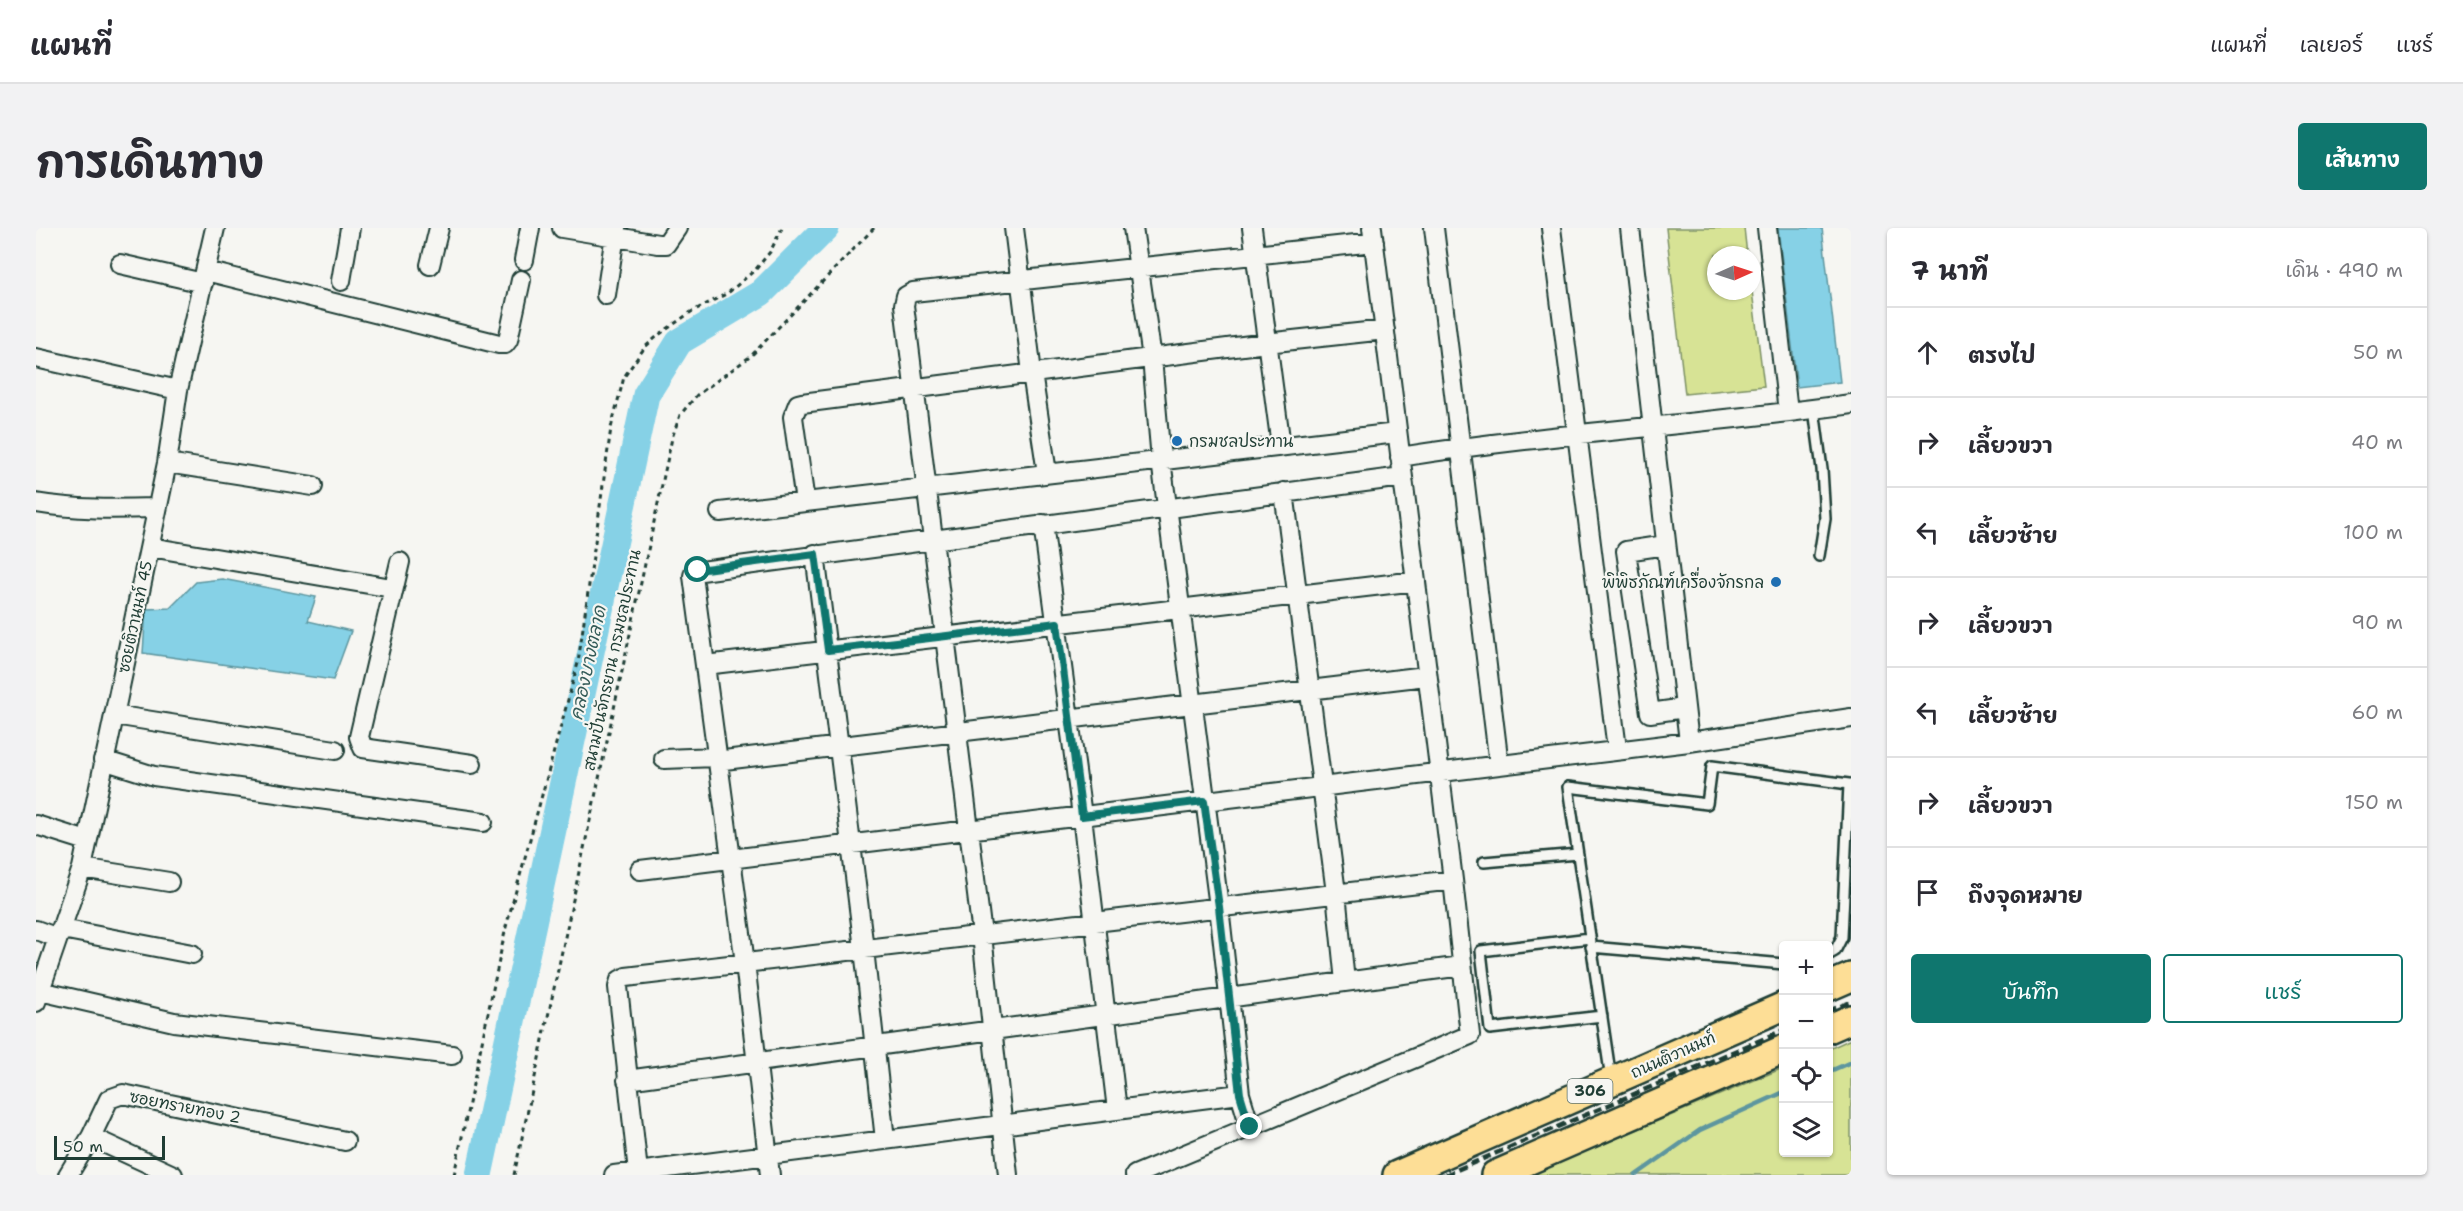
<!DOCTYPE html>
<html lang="th">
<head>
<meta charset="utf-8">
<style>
  body { margin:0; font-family:"Shantell Sans","Playpen Sans Thai",sans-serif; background:#f2f2f3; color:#2b2b33 }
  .controls { position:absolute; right:18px; bottom:18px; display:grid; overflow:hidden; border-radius:6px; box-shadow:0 2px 4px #0004 }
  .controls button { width:54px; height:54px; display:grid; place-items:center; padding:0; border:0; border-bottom:2px solid #e1e1e2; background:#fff; color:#2b2b33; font:30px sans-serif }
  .compass { position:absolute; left:1671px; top:18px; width:54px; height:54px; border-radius:50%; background:#fff; box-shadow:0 2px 4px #0004; rotate:87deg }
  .scale { position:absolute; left:18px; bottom:15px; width:111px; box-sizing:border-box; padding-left:6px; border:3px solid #1f3d34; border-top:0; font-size:16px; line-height:21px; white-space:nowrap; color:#1f3d34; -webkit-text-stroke:4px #f6f6f2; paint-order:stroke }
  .stop { position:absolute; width:18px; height:18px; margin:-14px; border:4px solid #0f766e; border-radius:50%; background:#fff }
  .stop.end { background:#0f766e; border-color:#fff; box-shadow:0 2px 6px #0008 }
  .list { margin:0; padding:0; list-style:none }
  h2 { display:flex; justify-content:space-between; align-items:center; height:78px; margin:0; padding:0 24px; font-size:26px }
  h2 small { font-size:20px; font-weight:400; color:#7c7c81 }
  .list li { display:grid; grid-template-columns:39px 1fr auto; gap:18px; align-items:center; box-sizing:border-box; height:90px; padding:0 24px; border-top:2px solid #e1e1e2 }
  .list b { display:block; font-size:22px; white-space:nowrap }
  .list em { font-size:20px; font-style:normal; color:#7c7c81 }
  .actions { display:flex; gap:12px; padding:18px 24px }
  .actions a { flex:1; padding:14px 0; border:2px solid #0f766e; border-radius:6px; text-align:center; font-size:21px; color:#0f766e }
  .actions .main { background:#0f766e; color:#fff }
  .icon { flex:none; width:33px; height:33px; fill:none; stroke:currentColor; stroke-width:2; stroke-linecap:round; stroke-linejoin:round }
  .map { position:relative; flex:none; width:1815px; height:947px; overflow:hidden; border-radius:6px }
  header { display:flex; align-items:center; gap:36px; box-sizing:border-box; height:84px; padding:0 30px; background:#fff; border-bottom:2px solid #e1e1e2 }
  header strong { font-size:28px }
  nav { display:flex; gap:33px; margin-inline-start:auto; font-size:21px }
  .intro { display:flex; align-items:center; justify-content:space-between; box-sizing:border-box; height:144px; padding:0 36px }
  h1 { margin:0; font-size:42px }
  .button { padding:15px 27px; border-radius:6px; background:#0f766e; color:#fff; font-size:21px; font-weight:700 }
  main { display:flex; gap:36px; padding:0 36px }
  aside { flex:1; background:#fff; border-radius:6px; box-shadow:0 2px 4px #0004 }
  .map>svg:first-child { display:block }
  .green { fill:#d7e395; stroke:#7b9064; stroke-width:1.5 }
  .water { fill:#86d1e6; stroke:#5d969f; stroke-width:1.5 }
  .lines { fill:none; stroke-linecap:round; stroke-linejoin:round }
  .stream { stroke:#5d969f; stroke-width:4.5 }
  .river { stroke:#86d1e6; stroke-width:27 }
  .service-casing { stroke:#1f3d34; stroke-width:14 }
  .minor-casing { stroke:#1f3d34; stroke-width:22 }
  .primary-casing { stroke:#1f3d34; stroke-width:32 }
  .path { stroke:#1f3d34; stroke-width:3; stroke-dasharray:4.5 4.5; stroke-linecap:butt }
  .service { stroke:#f6f6f2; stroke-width:9 }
  .minor { stroke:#f6f6f2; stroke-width:18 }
  .primary { stroke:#fdde96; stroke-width:27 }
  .rail { stroke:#1f3d34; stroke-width:4.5; stroke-dasharray:9 4.5; stroke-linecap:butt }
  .route { stroke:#0f766e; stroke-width:8 }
  .poi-dot { fill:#1f6fb2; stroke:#f6f6f2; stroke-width:2 }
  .labels { text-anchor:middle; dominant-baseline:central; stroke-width:4.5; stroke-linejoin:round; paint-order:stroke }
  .shield { fill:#f6f6f2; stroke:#60746d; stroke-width:1.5 }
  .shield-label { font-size:15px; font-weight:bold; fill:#1f3d34 }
  .poi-label { font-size:16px; fill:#1f3d34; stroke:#f6f6f2; text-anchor:start }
  .street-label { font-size:16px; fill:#1f3d34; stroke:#f6f6f2 }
  .water-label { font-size:18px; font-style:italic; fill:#345b58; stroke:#f6f6f2 }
</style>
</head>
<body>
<header>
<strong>แผนที่</strong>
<nav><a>แผนที่</a><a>เลเยอร์</a><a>แชร์</a></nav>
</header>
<div class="intro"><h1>การเดินทาง</h1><a class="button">เส้นทาง</a></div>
<main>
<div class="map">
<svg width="1815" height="947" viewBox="0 0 1815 947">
  <rect width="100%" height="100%" fill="#f6f6f2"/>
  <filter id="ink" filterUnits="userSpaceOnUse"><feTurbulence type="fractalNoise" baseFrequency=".0167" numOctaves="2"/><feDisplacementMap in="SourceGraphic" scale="12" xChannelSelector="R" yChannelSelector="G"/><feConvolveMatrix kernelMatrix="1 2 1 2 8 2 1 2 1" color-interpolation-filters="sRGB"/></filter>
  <g filter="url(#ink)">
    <path class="green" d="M1630 0H1708L1711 27H1680V63H1716L1728 158 1649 166Z
      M1815 811V947H1494L1747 840 1748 924H1792L1793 821Z"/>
    <path class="water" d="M1742 0H1786L1804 154 1761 159Z
      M186 351 280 369 272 393 315 403 297 452 107 425 110 381 134 380 160 354Z"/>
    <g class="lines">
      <path class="stream" d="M1792 844 1815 834
        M1600 947 1664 902 1748 864"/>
      <path class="river" d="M443 947 610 167 643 114 725 65 790 0"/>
      <g class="service-casing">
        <path id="service" d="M1778 181 1786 241 1789 291 1783 328
          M1448 634 1542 626
          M1554 710 1445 723 1454 801 1566 788
          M1555 719 1748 736
          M1575 851 1532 559 1671 576 1676 538 1813 556 1806 709 1799 723 1792 727"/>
      </g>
      <g class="minor-casing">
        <path id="minor" d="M526 0 622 16H630L641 0
          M978 0 996 145 1011 245
          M1097 0 1116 130 1125 232 1183 679 1204 866 1214 899
          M1216 0 1245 218
          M1398 0 1463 537
          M1515 0 1581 521
          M1594 0 1653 514
          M1731 0 1752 184
          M488 32 494 0
          M84 36 167 55
          M394 37 403 0
          M170 43 463 116H469L472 112 485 52
          M305 53 314 0
          M570 67 580 0
          M0 130 142 162
          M1364 229C1513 205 1665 197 1815 176
          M131 235 277 258
          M1248 264 1300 665 1309 754
          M769 274 757 189 762 176 766 175 1230 115 1349 102
          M0 275C40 282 80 281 121 280
          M684 284 1361 205
          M1007 296 1046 588 1081 882
          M1630 317 1590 323 1614 485 1649 480
          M114 319 356 360
          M779 326 828 721 849 912
          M364 334 323 509 327 520 436 536
          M669 437 1380 353
          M78 487 299 522
          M628 531 680 529
          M67 532 118 548 447 594
          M680 533 1390 448
          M0 597 51 613
          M46 640 133 654
          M604 642 1653 514 1815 490
          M26 701 156 726
          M0 702 22 710
          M4 763 138 794 416 827
          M0 774 46 640 131 235 142 162 179 0
          M591 852 1426 738
          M55 909 137 947
          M602 944 582 759 584 752 590 749 1417 652
          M32 947 55 909 73 871 87 866 309 913
          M578 947 1204 866
          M734 947 709 735 657 348 658 344 1366 249
          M972 947 946 707 868 77 870 68 877 64 1338 14
          M1099 947 1434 807 1417 652 1336 0"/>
      </g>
      <g class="primary-casing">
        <path id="primary" d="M1792 759 1815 749
          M1792 801 1815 791
          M1361 947 1748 778
          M1459 947 1748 821"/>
      </g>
      <path class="path" d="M418 947 470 699 542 435 575 200 588 149 609 119 624 106 655 84 692 65 720 41 734 24 746 0
        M478 947 636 210 644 187 661 167 715 128 838 0"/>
      <use href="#service" class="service"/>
      <use href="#minor" class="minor"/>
      <use href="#primary" class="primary"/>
      <path class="rail" d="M1792 783 1815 774
        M1409 947 1748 802"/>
    </g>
  </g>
  <g class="lines" filter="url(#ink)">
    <path class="route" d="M662 342 779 326 792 422 1021 395 1046 588 1168 573 1183 679 1204 866 1214 899"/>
  </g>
  <g class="poi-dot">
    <circle cx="1141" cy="213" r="6"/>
    <circle cx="1740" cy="354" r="6"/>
  </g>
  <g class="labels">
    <rect class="shield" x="1531.5" y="851" width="45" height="24" rx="4.5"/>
    <g class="shield-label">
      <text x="1554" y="863">306</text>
    </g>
    <g class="poi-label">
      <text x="1153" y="213">กรมชลประทาน</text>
      <text x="1728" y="354" text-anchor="end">พิพิธภัณฑ์เครื่องจักรกล</text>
    </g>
    <g class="street-label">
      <text transform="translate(99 389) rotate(-78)">ซอยติวานนท์ 45</text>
      <text transform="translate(576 432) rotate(-78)">สนามปั่นจักรยาน กรมชลประทาน</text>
      <text transform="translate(1637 827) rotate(-24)">ถนนติวานนท์</text>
      <text transform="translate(149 879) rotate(11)">ซอยทรายทอง 2</text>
    </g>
    <g class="water-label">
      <text transform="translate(552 435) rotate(-78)">คลองบางตลาด</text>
    </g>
  </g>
</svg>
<div class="controls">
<button>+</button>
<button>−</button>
<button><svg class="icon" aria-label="locate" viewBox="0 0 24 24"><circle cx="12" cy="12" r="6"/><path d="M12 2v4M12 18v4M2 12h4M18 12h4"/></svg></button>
<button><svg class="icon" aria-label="layers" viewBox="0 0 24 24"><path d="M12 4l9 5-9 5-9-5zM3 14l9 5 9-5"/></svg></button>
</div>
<svg class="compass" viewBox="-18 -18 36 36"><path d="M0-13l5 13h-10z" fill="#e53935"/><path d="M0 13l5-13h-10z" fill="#7c7c81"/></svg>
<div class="scale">50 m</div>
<div class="stop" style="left:662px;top:342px"></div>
<div class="stop end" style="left:1214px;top:899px"></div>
</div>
<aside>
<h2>7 นาที<small>เดิน · 490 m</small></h2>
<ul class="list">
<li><svg class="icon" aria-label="ahead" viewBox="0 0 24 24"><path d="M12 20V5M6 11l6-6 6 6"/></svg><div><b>ตรงไป</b></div><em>50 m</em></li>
<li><svg class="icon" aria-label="right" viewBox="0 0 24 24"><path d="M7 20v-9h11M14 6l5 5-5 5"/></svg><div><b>เลี้ยวขวา</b></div><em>40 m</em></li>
<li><svg class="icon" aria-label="left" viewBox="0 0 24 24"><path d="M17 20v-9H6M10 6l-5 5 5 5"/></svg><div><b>เลี้ยวซ้าย</b></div><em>100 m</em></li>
<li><svg class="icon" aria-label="right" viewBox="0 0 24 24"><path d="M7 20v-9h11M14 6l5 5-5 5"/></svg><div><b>เลี้ยวขวา</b></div><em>90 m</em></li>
<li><svg class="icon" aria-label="left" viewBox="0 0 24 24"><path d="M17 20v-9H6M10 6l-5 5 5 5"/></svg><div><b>เลี้ยวซ้าย</b></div><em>60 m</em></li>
<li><svg class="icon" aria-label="right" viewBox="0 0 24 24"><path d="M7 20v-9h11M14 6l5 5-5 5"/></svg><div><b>เลี้ยวขวา</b></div><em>150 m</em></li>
<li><svg class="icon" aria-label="arrive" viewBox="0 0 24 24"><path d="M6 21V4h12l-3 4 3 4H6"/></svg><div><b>ถึงจุดหมาย</b></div></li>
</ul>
<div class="actions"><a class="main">บันทึก</a><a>แชร์</a></div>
</aside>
</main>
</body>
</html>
